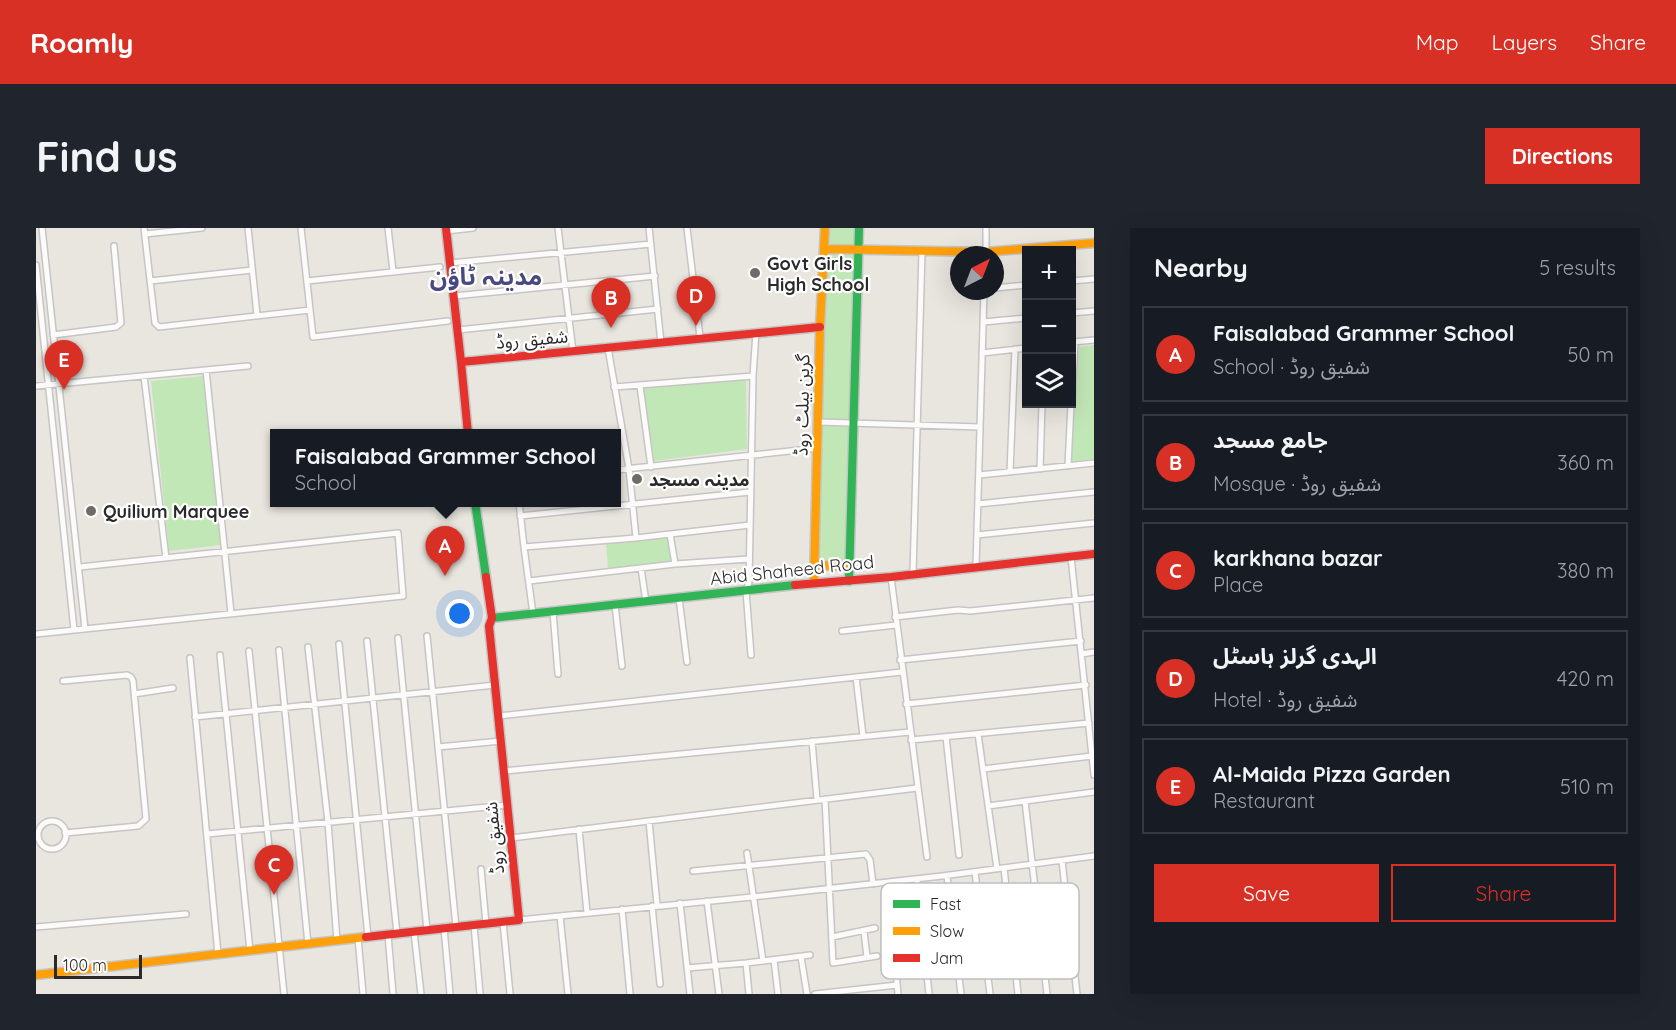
<!DOCTYPE html>
<html lang="en">
<head>
<meta charset="utf-8">
<style>
  body { margin:0; font-family:Quicksand,"Noto Sans Arabic",sans-serif; background:#20242c; color:#f1f3f6 }
  .controls { position:absolute; right:18px; top:18px; display:grid; overflow:hidden; border-radius:0px; box-shadow:0 6px 24px #0002 }
  .controls button { width:54px; height:54px; display:grid; place-items:center; padding:0; border:0; border-bottom:2px solid #363941; background:#171b24; color:#f1f3f6; font:30px sans-serif }
  .compass { position:absolute; left:914px; top:18px; width:54px; height:54px; border-radius:50%; background:#171b24; box-shadow:0 6px 24px #0002; rotate:42deg }
  .scale { position:absolute; left:18px; bottom:15px; width:88px; box-sizing:border-box; padding-left:6px; border:3px solid #2a2a2a; border-top:0; font-size:16px; line-height:21px; white-space:nowrap; color:#2a2a2a; -webkit-text-stroke:4px #fff; paint-order:stroke }
  .you { position:absolute; left:424px; top:386px; width:21px; height:21px; margin:-15px; border:4px solid #fff; border-radius:50%; background:#1a73e8; box-shadow:0 0 0 9px #1a73e833 }
  .badge { display:grid; place-items:center; width:39px; height:39px; border-radius:50%; background:#d93025; color:#fff; font-size:20px; font-weight:700 }
  .pin { position:absolute; translate:-50% -50px; filter:drop-shadow(0 2px 3px #0008) }
  .pin::after { content:''; position:absolute; top:32px; width:21px; height:18px; background:inherit; clip-path:polygon(0 0,100% 0,50% 100%) }
  .popup { position:absolute; left:234px; top:201px; width:351px; height:78px; box-sizing:border-box; display:grid; place-content:center; border-radius:0px; background:#171b24; filter:drop-shadow(0 2px 4px #0005); font-size:20px; white-space:nowrap; color:#9ea1a6 }
  .popup b { font-size:22px; color:#f1f3f6 }
  .popup::after { content:''; position:absolute; left:50%; top:100%; margin-left:-12px; border:12px solid transparent; border-top-color:#171b24 }
  .list { margin:0; padding:0; list-style:none }
  h2 { display:flex; justify-content:space-between; align-items:center; height:78px; margin:0; padding:0 24px; font-size:26px }
  h2 small { font-size:20px; font-weight:400; color:#9ea1a6 }
  .list li { display:grid; grid-template-columns:39px 1fr auto; gap:18px; align-items:center; box-sizing:border-box; height:96px; margin:0 12px 12px; padding:0 12px; border:2px solid #363941; border-radius:0px }
  .list b { display:block; font-size:22px; white-space:nowrap }
  .list p { margin:0; font-size:20px; white-space:nowrap; color:#9ea1a6 }
  .list em { font-size:20px; font-style:normal; color:#9ea1a6 }
  .actions { display:flex; gap:12px; padding:18px 24px }
  .actions a { flex:1; padding:14px 0; border:2px solid #d93025; border-radius:0px; text-align:center; font-size:21px; color:#d93025 }
  .actions .main { background:#d93025; color:#fff }
  .icon { flex:none; width:33px; height:33px; fill:none; stroke:currentColor; stroke-width:2; stroke-linecap:round; stroke-linejoin:round }
  .map { position:relative; flex:none; width:1058px; height:766px; overflow:hidden; border-radius:0px }
  header { display:flex; align-items:center; gap:36px; box-sizing:border-box; height:84px; padding:0 30px; background:#d93025; color:#fff }
  header strong { font-size:28px }
  nav { display:flex; gap:33px; margin-inline-start:auto; font-size:21px }
  .intro { display:flex; align-items:center; justify-content:space-between; box-sizing:border-box; height:144px; padding:0 36px }
  h1 { margin:0; font-size:42px }
  .button { padding:15px 27px; border-radius:0px; background:#d93025; color:#fff; font-size:21px; font-weight:700 }
  main { display:flex; gap:36px; padding:0 36px }
  aside { flex:1; background:#171b24; border-radius:0px; box-shadow:0 6px 24px #0002 }
  .map>svg:first-child { display:block }
  .green { fill:#c2e7b6 }
  .lines { fill:none; stroke-linecap:round; stroke-linejoin:round }
  .street-casing { stroke:#c6c5c5; stroke-width:8 }
  .fast-casing { stroke:#c6c5c5; stroke-width:11 }
  .slow-casing { stroke:#c6c5c5; stroke-width:11 }
  .jam-casing { stroke:#c6c5c5; stroke-width:11 }
  .street { stroke:#fcfbfa; stroke-width:5 }
  .fast { stroke:#30b455; stroke-width:8 }
  .slow { stroke:#ff9f0a; stroke-width:8 }
  .jam { stroke:#e5322d; stroke-width:8 }
  .poi-dot { fill:#6d6c69; stroke:#fff; stroke-width:2 }
  .labels { text-anchor:middle; dominant-baseline:central; stroke-width:4.5; stroke-linejoin:round; paint-order:stroke }
  .poi-label { font-size:18px; font-weight:bold; fill:#2a2a2a; stroke:#fff; text-anchor:start }
  .street-label { font-size:18px; fill:#2a2a2a; stroke:#fff }
  .district-label { font-size:24px; font-weight:bold; fill:#48497e; stroke:#fff }
  .key { fill:#fff; stroke:#bfbfbf; stroke-width:1.5 }
  .key-label { font-size:16px; fill:#2a2a2a }
</style>
</head>
<body>
<header>
<strong>Roamly</strong>
<nav><a>Map</a><a>Layers</a><a>Share</a></nav>
</header>
<div class="intro"><h1>Find us</h1><a class="button">Directions</a></div>
<main>
<div class="map">
<svg width="1058" height="766" viewBox="0 0 1058 766">
  <rect width="100%" height="100%" fill="#e9e6df"/>
  <path class="green" d="M791 0H820V16H791Z
    M817 24 814 192 786 191 790 26Z
    M1058 117V231L1035 233 1043 119Z
    M167 148 186 317 133 323 115 153Z
    M710 151 711 221 618 233 607 159Z
    M786 197 815 198 810 332H782Z
    M632 310 635 334 572 340 570 316Z"/>
  <g class="lines">
    <g class="street-casing">
      <path id="street" d="M6 0 49 401
        M108 0 119 95 123 99 274 82
        M212 0 221 87
        M265 0 277 109 412 93
        M352 0 357 43
        M522 0 537 124
        M613 0 625 115
        M651 0 664 109
        M410 3 437 0
        M109 6 166 0
        M950 25V0
        M414 35 615 16
        M0 37 38 402
        M114 53 216 42
        M271 53 404 39
        M1036 53 1058 51
        M959 60 990 57
        M418 68 619 48
        M1036 85 1058 83
        M947 94 990 90
        M422 102 622 81
        M17 107 80 99 85 95 78 18
        M1037 114 1058 112
        M946 125 990 120
        M170 142 195 385
        M108 148 130 330
        M0 158 212 138
        M604 158 615 239
        M578 159 717 148
        M1036 172 1039 114
        M782 194 944 199
        M1032 238 1035 176
        M1004 241 1006 176
        M580 242 782 220
        M974 244 979 121
        M943 247 1058 235
        M483 274 488 319 600 310 593 241 572 120
        M942 276 1058 264
        M484 288 714 264
        M634 306 714 297
        M941 307 1058 295
        M600 310 634 306 639 336
        M488 319 497 386
        M1035 329 1058 547
        M940 338 948 63
        M605 340 610 374
        M877 346 886 23
        M855 349 891 629
        M493 353 639 336 713 331
        M643 370 651 434
        M579 377 586 438
        M517 384 522 446
        M859 389 922 382 934 383 1058 370
        M806 403 860 397
        M0 406 367 368 362 305 44 339
        M391 408 420 699
        M362 410 391 702
        M331 413 361 706
        M303 416 332 709
        M272 419 292 594 301 713
        M243 422 272 716
        M213 423 248 766
        M1046 426 1058 424
        M184 427 214 723
        M715 427 710 363 713 354 717 148 720 104
        M154 430 182 726
        M864 432 1045 413
        M820 449 827 508
        M27 453 91 447 95 449 97 453 110 591 102 598 29 605
        M98 466 137 460
        M870 476 1050 457
        M463 488 866 444
        M159 489 459 457
        M942 506 961 641
        M910 509 923 627
        M875 512 1053 495
        M776 513 781 572
        M402 519 465 513
        M947 541 1056 528
        M468 543 874 504
        M789 571 797 735 841 728
        M989 573 1011 766
        M952 578 1058 564
        M613 593 621 677
        M2 607a14 14 0 1 1 28 0a14 14 0 1 1-28 0Z
        M543 601 551 685
        M171 606 472 577
        M475 610 881 560
        M711 625 727 733 710 735 713 766
        M1026 633 1041 766
        M968 640 982 766
        M445 641 450 696
        M657 643 830 626 834 632 837 656
        M939 644 954 766
        M911 648 925 766
        M881 651 893 766
        M852 654 862 766
        M671 673 683 766
        M644 675 654 766
        M616 678 624 756
        M586 681 594 766
        M524 688 532 766
        M483 692 716 669 906 648 1058 628
        M467 694 474 766
        M438 697 444 766
        M0 699 150 686
        M408 700 414 766
        M828 703 831 729
        M378 704 385 766
        M352 707 357 766
        M796 709 839 700
        M322 710 327 766
        M765 729 771 766
        M738 732 742 766
        M727 733 774 727
        M651 740 710 735
        M779 766 861 757"/>
    </g>
    <g class="fast-casing">
      <path id="fast" d="M439 274 450 349
        M813 353 823 0
        M456 390 759 357"/>
    </g>
    <g class="slow-casing">
      <path id="slow" d="M788 21 950 24 1058 15
        M778 336 795 338 813 337
        M778 355 784 99 789 0
        M0 747 330 709"/>
    </g>
    <g class="jam-casing">
      <path id="jam" d="M410 0 425 134
        M432 206 425 134 784 99
        M759 357 855 349 1058 326
        M330 709 483 692 453 398 456 390 450 349"/>
    </g>
    <use href="#street" class="street"/>
    <use href="#fast" class="fast"/>
    <use href="#slow" class="slow"/>
    <use href="#jam" class="jam"/>
  </g>
  <g class="poi-dot">
    <circle cx="719" cy="45" r="6"/>
    <circle cx="601" cy="251" r="6"/>
    <circle cx="55" cy="283" r="6"/>
  </g>
  <g class="labels">
    <g class="poi-label">
      <text x="731" y="35">Govt Girls<tspan x="731" dy="21">High School</tspan></text>
      <text x="613" y="251">مدینہ مسجد</text>
      <text x="67" y="283">Quilium Marquee</text>
    </g>
    <g class="street-label">
      <text transform="translate(496 111) rotate(-5)">شفیق روڈ</text>
      <text transform="translate(766 177) rotate(-89)">گرین بیلٹ روڈ</text>
      <text transform="translate(756 342) rotate(-6)">Abid Shaheed Road</text>
      <text transform="translate(458 610) rotate(-96)">شفیق روڈ</text>
    </g>
    <g class="district-label">
      <text x="450" y="48">مدینہ ٹاؤن</text>
    </g>
  </g>
  <rect x="845" y="655" width="198" height="96" rx="9" class="key"/>
  <rect x="857" y="672" width="27" height="8" fill="#30b455"/>
  <rect x="857" y="699" width="27" height="8" fill="#ff9f0a"/>
  <rect x="857" y="726" width="27" height="8" fill="#e5322d"/>
  <g class="key-label">
    <text x="894" y="682">Fast</text>
    <text x="894" y="709">Slow</text>
    <text x="894" y="736">Jam</text>
  </g>
</svg>
<div class="controls">
<button>+</button>
<button>−</button>
<button><svg class="icon" aria-label="layers" viewBox="0 0 24 24"><path d="M12 4l9 5-9 5-9-5zM3 14l9 5 9-5"/></svg></button>
</div>
<svg class="compass" viewBox="-18 -18 36 36"><path d="M0-13l5 13h-10z" fill="#e53935"/><path d="M0 13l5-13h-10z" fill="#9ea1a6"/></svg>
<div class="scale">100 m</div>
<div class="you"></div>
<div class="pin badge" style="left:409px;top:348px">A</div>
<div class="popup"><b>Faisalabad Grammer School</b>School</div>
<div class="pin badge" style="left:575px;top:100px">B</div>
<div class="pin badge" style="left:238px;top:667px">C</div>
<div class="pin badge" style="left:660px;top:98px">D</div>
<div class="pin badge" style="left:28px;top:162px">E</div>
</div>
<aside>
<h2>Nearby<small>5 results</small></h2>
<ul class="list">
<li><span class="badge">A</span><div><b>Faisalabad Grammer School</b><p>School · شفیق روڈ</p></div><em>50 m</em></li>
<li><span class="badge">B</span><div><b>جامع مسجد</b><p>Mosque · شفیق روڈ</p></div><em>360 m</em></li>
<li><span class="badge">C</span><div><b>karkhana bazar</b><p>Place</p></div><em>380 m</em></li>
<li><span class="badge">D</span><div><b>الہدی گرلز ہاسٹل</b><p>Hotel · شفیق روڈ</p></div><em>420 m</em></li>
<li><span class="badge">E</span><div><b>Al-Maida Pizza Garden</b><p>Restaurant</p></div><em>510 m</em></li>
</ul>
<div class="actions"><a class="main">Save</a><a>Share</a></div>
</aside>
</main>
</body>
</html>
